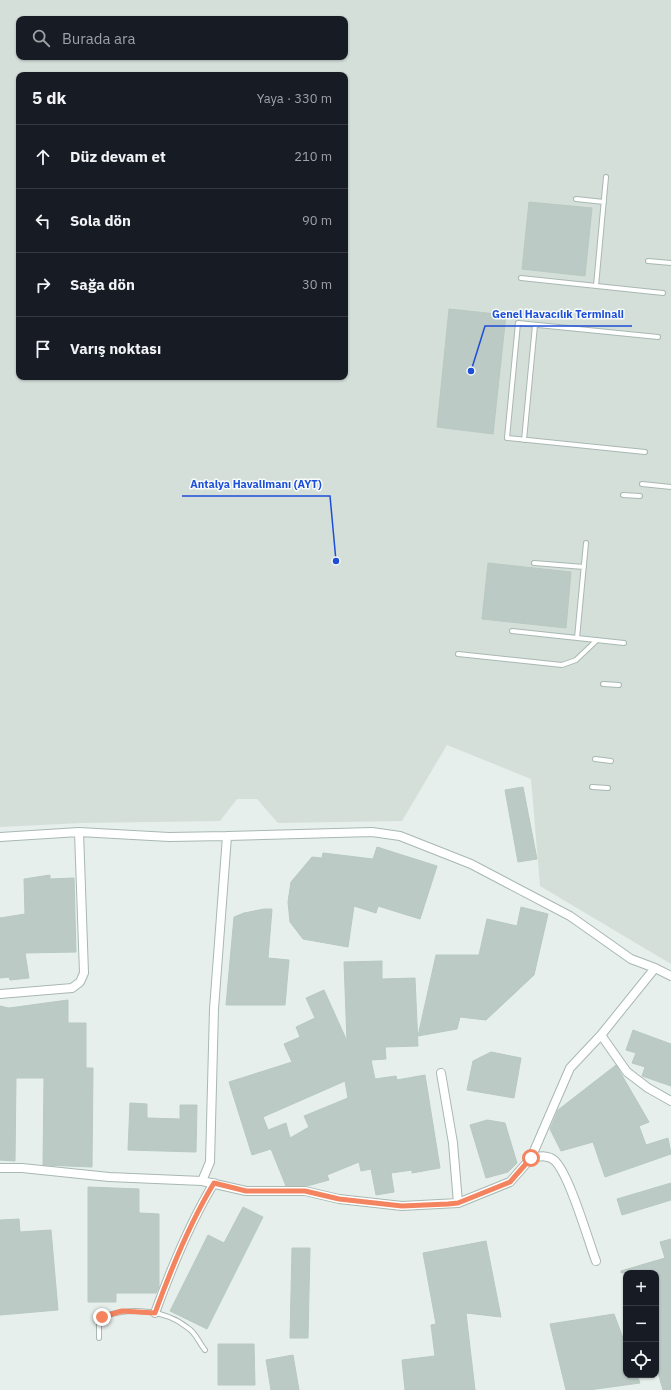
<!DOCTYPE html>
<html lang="tr">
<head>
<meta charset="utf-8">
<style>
  body { margin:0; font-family:"IBM Plex Sans",sans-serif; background:#20242c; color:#f1f3f6 }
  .controls { position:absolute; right:12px; bottom:12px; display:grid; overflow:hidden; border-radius:8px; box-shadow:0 1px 3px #0004 }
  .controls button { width:36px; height:36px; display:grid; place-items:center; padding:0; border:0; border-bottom:1px solid #363941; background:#171b24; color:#f1f3f6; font:20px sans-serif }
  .stop { position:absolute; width:12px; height:12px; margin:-9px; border:3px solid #f4845f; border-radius:50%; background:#fff }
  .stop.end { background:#f4845f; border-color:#fff; box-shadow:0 1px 4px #0008 }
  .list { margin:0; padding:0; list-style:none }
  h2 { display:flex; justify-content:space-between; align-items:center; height:52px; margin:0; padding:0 16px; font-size:17px }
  h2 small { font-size:13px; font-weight:400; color:#9ea1a6 }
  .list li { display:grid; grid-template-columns:26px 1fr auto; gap:12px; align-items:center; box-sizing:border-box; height:64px; padding:0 16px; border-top:1px solid #363941 }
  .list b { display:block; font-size:15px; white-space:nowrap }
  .list em { font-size:13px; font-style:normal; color:#9ea1a6 }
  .icon { flex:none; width:22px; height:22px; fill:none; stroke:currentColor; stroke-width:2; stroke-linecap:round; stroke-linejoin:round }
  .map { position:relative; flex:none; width:671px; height:1390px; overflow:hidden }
  .search { position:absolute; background:#171b24; box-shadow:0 1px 3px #0004; left:16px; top:16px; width:332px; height:44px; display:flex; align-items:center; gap:10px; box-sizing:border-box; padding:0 14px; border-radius:8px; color:#9ea1a6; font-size:15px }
  .panel { position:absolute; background:#171b24; box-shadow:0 1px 3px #0004; left:16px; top:72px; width:332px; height:308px; border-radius:8px }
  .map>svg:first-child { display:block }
  .built { fill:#d4dfda; fill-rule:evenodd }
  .building { fill:#bbcac4; stroke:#b8c9c2; fill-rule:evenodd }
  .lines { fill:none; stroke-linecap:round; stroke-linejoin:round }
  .service-casing { stroke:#a8b8b2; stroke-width:6 }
  .minor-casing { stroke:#a8b8b2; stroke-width:10 }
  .service { stroke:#fff; stroke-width:4 }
  .minor { stroke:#fff; stroke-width:8 }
  .route { stroke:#f4845f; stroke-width:5 }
  .leader { fill:none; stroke:#1d4ed8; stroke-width:1.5 }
  .callout-dot { fill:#1d4ed8; stroke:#f7fbf9; stroke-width:1.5 }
  .callout-label { font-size:11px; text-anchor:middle; font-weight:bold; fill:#1d4ed8; stroke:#f7fbf9; stroke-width:3; stroke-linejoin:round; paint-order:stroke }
</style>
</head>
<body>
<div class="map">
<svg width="671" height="1390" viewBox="0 0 671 1390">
  <rect width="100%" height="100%" fill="#e6efeb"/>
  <path class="built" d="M0 0H671V964L540 886 531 779 447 745 402 821 278 823 257 799H237L220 821 81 823 0 827ZM19 19H345V57H19ZM19 75H345V377H19Z"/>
  <path class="building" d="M529 202 592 208 585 276 522 269Z
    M449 309 506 315 493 434 437 427Z
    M488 563 571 572 566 628 482 619Z
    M523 787 537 859 518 862 505 790Z
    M377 847 437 866 420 919 378 906 376 913 354 906 348 947 303 939 290 922 288 902 291 882 312 857 322 858 323 853 373 859Z
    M50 875V879L74 878 76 952 25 953 29 978 10 980 9 977 0 978V918L25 914 24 879Z
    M521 907 548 914 534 975 486 1020 460 1017 457 1029 418 1036 436 955H479L487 919 517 926Z
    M264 909H272L268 958 289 960 285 1005H226L234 917 244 913Z
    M382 961V979L415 978 418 1046 385 1047 386 1059 371 1060 375 1079 396 1076 397 1080 425 1075 440 1168 412 1173V1170L391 1173 394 1192 376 1195 371 1169 361 1171 359 1162 327 1175 329 1180 307 1186H286L271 1149 252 1155 229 1082 292 1062 284 1044 300 1037 296 1027 315 1018 306 998 324 990 347 1041 344 962ZM345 1081 348 1098 304 1116 309 1127 290 1138 286 1123 268 1130 263 1117Z
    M68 1000V1023H86V1068H93L92 1167 43 1165 44 1078H16L15 1161 0 1160V1006L9 1008Z
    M633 1030 671 1044V1086L642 1076 645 1067 632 1063 636 1053 626 1050Z
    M491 1052 521 1058 514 1098 467 1090 473 1061Z
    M616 1065 649 1122 639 1126 646 1145 668 1138 671 1154 605 1177 593 1142 561 1151 550 1129 558 1110Z
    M130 1103 147 1104V1118L180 1119V1105H197L196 1152 128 1150Z
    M487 1120 505 1123 517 1163 508 1172 486 1178 470 1125Z
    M671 1183V1200L622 1215 617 1199Z
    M88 1187 139 1189V1213L159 1214V1287L156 1293H116V1302H88Z
    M243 1207 263 1217 207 1329 170 1311 208 1235 224 1243Z
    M19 1219 20 1232 51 1230 58 1310 0 1315V1220Z
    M671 1239V1390H663L656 1366V1273H621V1271L665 1258 660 1242Z
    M486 1241 501 1317 466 1313 475 1390H405L402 1360 435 1356 431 1325 436 1324 423 1253Z
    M292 1248H310L308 1338H290Z
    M614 1314 626 1346V1375H637L640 1383 589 1390H566L550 1324Z
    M218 1344H254L255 1385H218Z
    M293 1355 299 1390H271L266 1360Z"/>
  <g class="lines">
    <g class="service-casing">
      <path id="service" d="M576 199 604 202
        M648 261 671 263
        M521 278 663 293
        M596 286 606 177
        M524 440 535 325
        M645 452 507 438 518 323 658 337
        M642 484 671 487
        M623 495 640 496
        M534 563 584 567
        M512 631 624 643
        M577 638 586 543
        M458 654 562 665 576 660 597 640
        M603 684 619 685
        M595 759 611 761
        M592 787 608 788
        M99 1338V1323L102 1317C129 1307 165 1309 188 1328 196 1333 199 1343 205 1350"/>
    </g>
    <g class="minor-casing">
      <path id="minor" d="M0 837 79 832 169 837 227 836
        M0 994 72 988 80 982 84 973 79 832
        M601 1035 627 1072 648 1088 671 1101
        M441 1073 453 1143 458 1203
        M531 1158C538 1157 547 1154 554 1160 569 1173 588 1240 596 1261
        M0 1168H22L109 1177 202 1181 210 1162 214 1009 227 836 372 832 400 836 471 864 570 916 631 959 655 968 671 976
        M202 1181 246 1191H305L339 1199 402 1206 458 1203 510 1182 531 1158 570 1068 601 1035 655 968
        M155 1313C171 1269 189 1224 214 1183"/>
    </g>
    <use href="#service" class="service"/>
    <use href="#minor" class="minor"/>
  </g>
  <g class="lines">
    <path class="route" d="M102 1317 122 1311 155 1313C171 1269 189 1224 214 1183L246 1191H305L339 1199 402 1206 448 1204 458 1203 510 1182 531 1158"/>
  </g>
  <path class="leader" d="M471 371L485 326H632M336 561L330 496H182"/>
  <g class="callout-dot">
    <circle cx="471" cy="371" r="4"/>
    <circle cx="336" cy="561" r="4"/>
  </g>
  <g class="callout-label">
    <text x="558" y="318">Genel Havacılık Terminali</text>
    <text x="256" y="488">Antalya Havalimanı (AYT)</text>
  </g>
</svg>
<div class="controls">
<button>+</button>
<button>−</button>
<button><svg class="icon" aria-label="locate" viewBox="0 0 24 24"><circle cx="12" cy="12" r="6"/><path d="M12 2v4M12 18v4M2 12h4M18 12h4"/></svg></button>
</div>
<div class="stop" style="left:531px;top:1158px"></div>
<div class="stop end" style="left:102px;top:1317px"></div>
<div class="search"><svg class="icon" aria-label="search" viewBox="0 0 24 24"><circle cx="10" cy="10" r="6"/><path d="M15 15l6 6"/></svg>Burada ara</div>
<section class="panel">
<h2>5 dk<small>Yaya · 330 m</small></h2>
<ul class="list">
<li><svg class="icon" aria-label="ahead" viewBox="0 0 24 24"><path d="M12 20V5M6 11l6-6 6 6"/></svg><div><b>Düz devam et</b></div><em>210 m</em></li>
<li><svg class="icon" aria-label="left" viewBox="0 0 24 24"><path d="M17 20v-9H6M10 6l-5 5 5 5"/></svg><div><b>Sola dön</b></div><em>90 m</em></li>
<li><svg class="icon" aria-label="right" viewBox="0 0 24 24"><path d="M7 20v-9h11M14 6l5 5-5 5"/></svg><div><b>Sağa dön</b></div><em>30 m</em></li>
<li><svg class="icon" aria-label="arrive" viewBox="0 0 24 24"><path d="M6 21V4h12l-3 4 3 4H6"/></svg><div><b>Varış noktası</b></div></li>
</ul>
</section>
</div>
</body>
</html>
